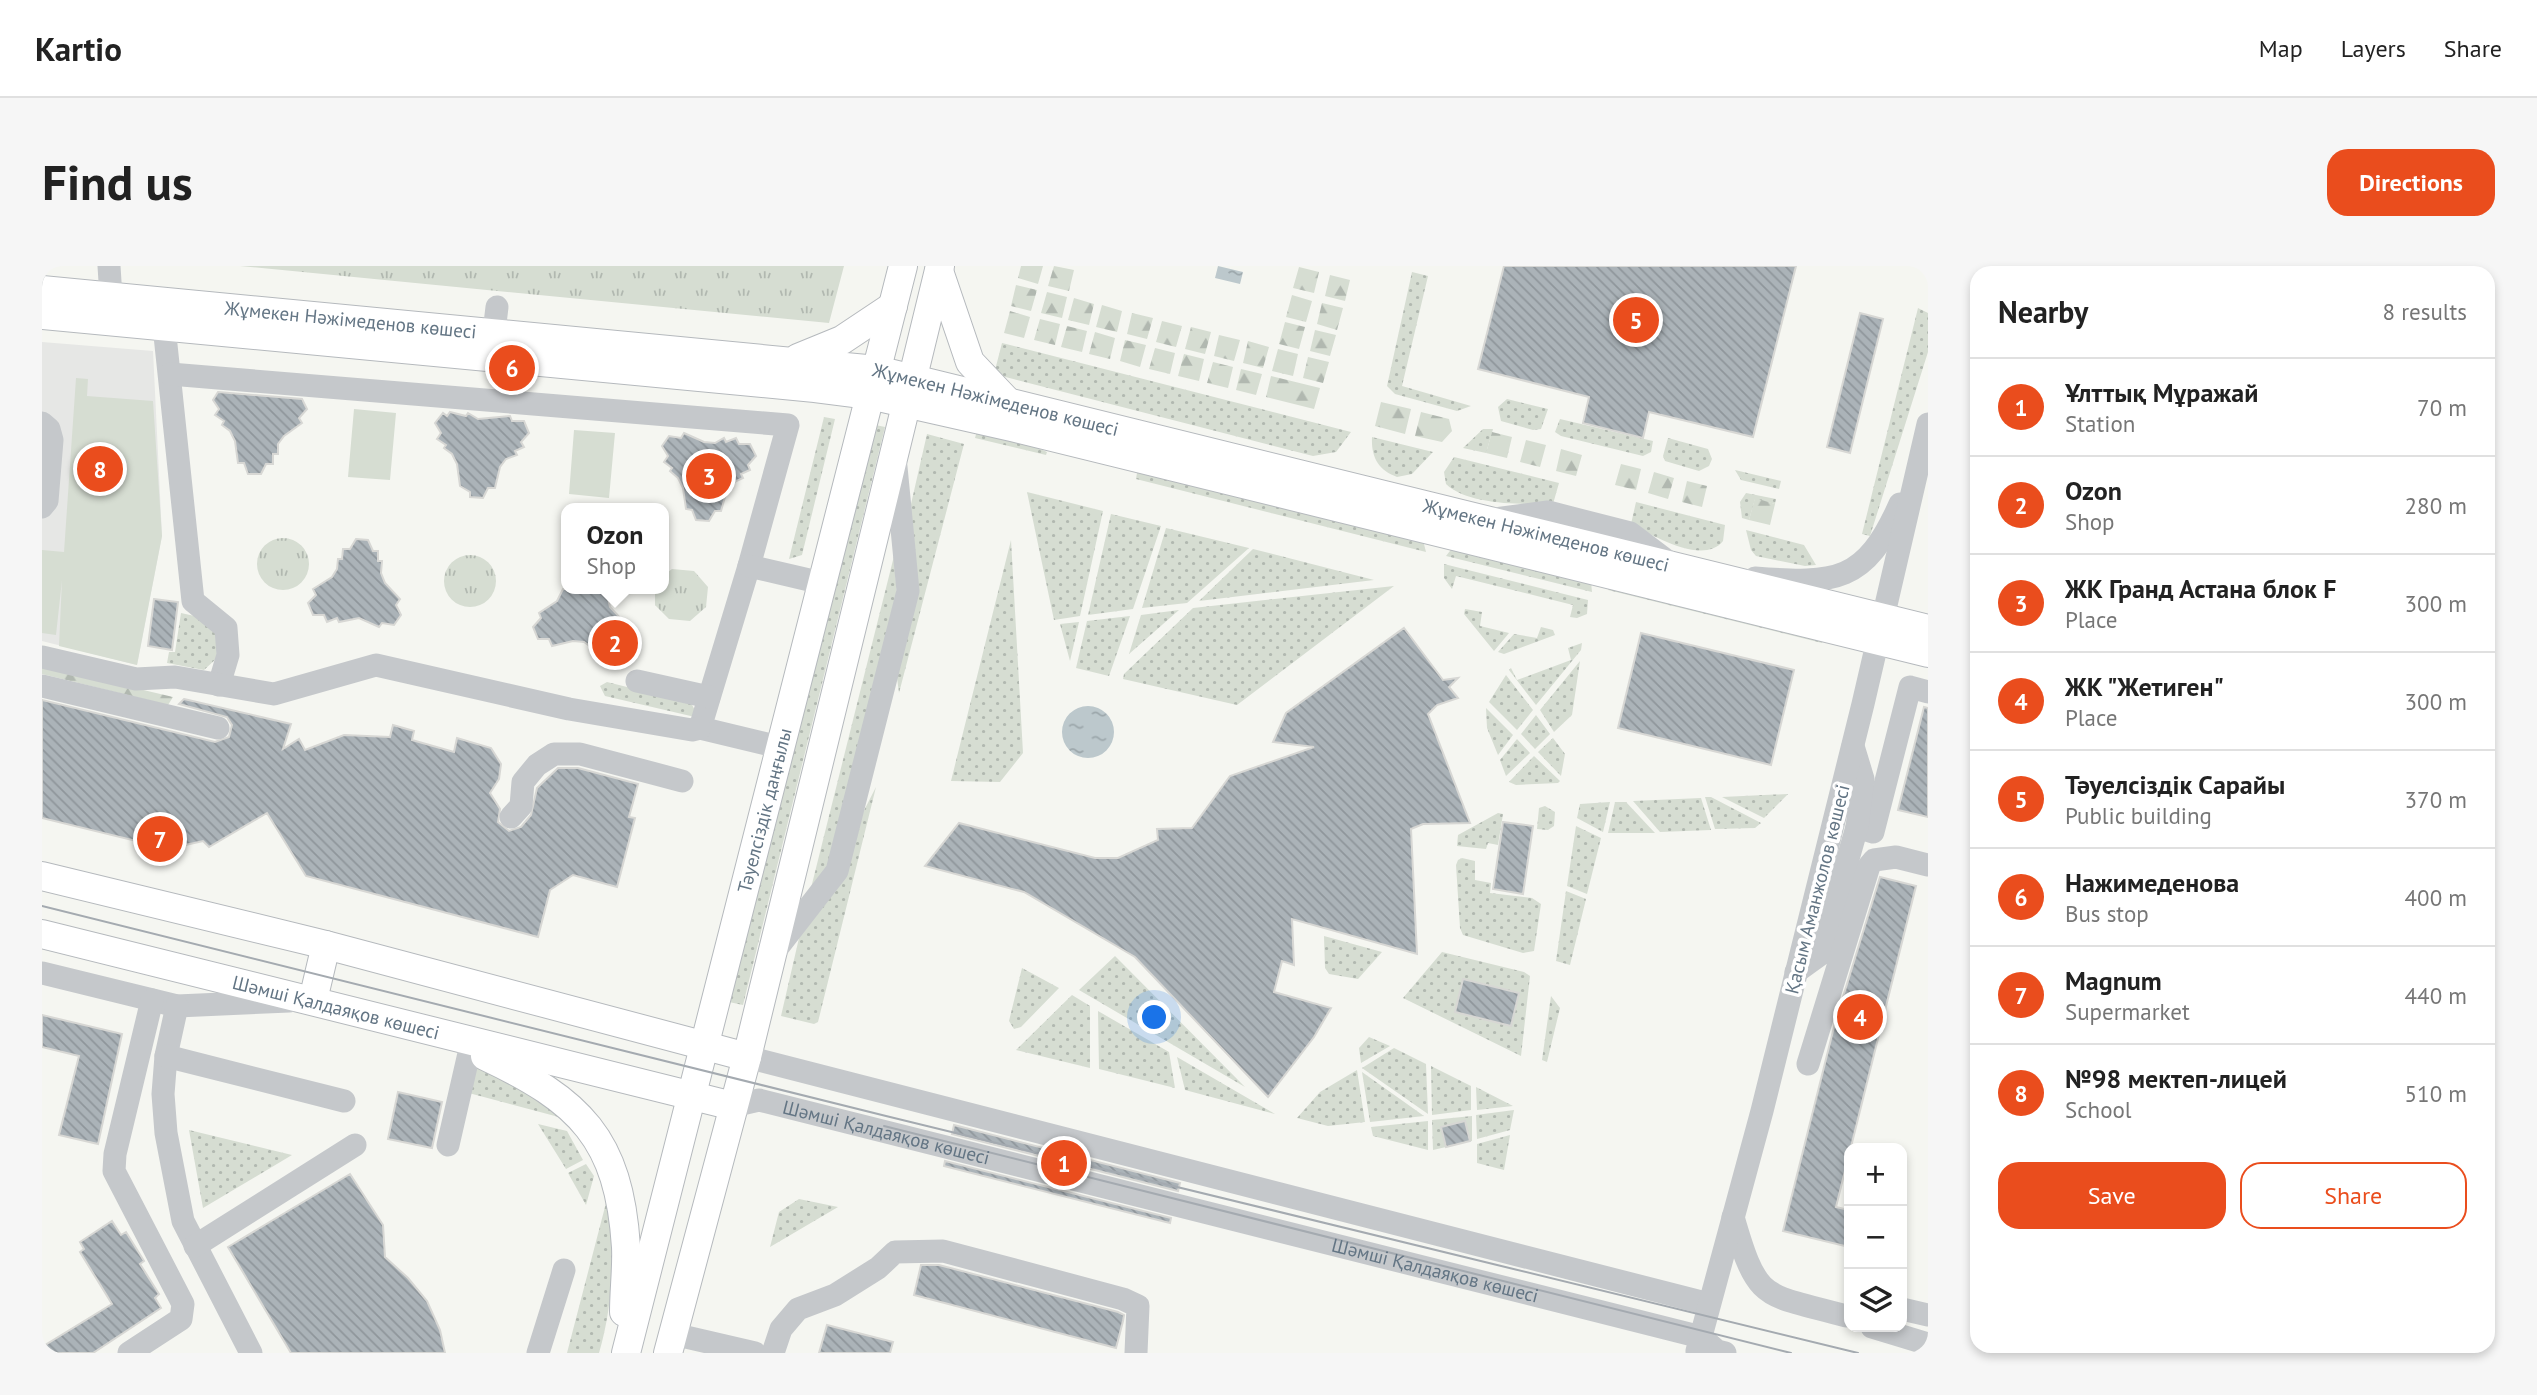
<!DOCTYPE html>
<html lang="en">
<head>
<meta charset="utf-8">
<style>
  body { margin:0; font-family:"PT Sans",sans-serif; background:#f6f6f6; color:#222 }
  .controls { position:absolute; right:21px; bottom:21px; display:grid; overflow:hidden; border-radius:14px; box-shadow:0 4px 10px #0003 }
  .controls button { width:63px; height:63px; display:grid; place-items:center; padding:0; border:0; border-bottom:2px solid #e0e0e0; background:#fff; color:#222; font:35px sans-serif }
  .you { position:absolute; left:1113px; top:752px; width:24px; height:24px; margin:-18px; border:5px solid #fff; border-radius:50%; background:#1a73e8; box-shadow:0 0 0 10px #1a73e833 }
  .badge { display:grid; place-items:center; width:46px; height:46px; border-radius:50%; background:#ea4d1d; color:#fff; font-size:23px; font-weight:700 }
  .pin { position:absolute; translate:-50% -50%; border:4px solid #fff; box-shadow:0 2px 7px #0006 }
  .popup { position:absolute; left:519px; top:237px; width:108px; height:91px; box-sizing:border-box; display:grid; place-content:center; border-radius:14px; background:#fff; filter:drop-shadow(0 2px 5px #0005); font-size:23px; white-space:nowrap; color:#767676 }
  .popup b { font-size:26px; color:#222 }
  .popup::after { content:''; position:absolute; left:50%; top:100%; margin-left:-14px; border:14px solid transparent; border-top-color:#fff }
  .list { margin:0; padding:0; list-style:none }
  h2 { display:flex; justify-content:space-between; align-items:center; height:91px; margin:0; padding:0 28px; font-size:30px }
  h2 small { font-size:23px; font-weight:400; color:#767676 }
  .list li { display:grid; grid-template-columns:46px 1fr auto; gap:21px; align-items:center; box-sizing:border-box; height:98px; padding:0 28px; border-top:2px solid #e0e0e0 }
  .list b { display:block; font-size:26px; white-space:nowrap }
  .list p { margin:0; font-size:23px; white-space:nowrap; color:#767676 }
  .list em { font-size:23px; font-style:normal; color:#767676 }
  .actions { display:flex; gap:14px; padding:21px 28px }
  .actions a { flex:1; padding:16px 0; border:2px solid #ea4d1d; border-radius:21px; text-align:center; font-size:24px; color:#ea4d1d }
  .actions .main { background:#ea4d1d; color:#fff }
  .icon { flex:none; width:38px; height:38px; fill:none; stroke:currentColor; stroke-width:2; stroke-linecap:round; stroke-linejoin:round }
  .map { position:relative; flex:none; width:1886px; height:1087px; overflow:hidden; border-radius:21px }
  header { display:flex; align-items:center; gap:42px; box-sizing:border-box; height:98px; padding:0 35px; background:#fff; border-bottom:2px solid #e0e0e0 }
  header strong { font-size:33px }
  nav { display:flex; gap:38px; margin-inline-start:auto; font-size:24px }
  .intro { display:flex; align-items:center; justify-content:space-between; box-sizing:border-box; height:168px; padding:0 42px }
  h1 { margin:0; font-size:49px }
  .button { padding:18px 32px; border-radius:21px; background:#ea4d1d; color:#fff; font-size:24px; font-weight:700 }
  main { display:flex; gap:42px; padding:0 42px }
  aside { flex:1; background:#fff; border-radius:21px; box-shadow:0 4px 10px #0003 }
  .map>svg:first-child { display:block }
  .built { fill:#e6e7e5 }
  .grass { fill:url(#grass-dots); fill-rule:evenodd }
  .forest { fill:url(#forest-firs) }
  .park { fill:url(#park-tufts) }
  .pitch { fill:#d6ddd2 }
  .water { fill:url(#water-ripples) }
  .building { fill:url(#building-back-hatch); stroke:#d7d7d4; stroke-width:2 }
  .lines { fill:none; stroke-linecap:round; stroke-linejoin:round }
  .major-casing { stroke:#b5b9bd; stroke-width:30 }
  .minor { stroke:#c5c8cb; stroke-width:23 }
  .major { stroke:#fff; stroke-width:28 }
  .tram { stroke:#a4aab0; stroke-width:2 }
  .labels { text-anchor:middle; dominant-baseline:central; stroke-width:7; stroke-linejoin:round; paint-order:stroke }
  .street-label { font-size:19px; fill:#637584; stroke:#fff }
</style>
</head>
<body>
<header>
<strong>Kartio</strong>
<nav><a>Map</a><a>Layers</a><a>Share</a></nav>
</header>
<div class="intro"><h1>Find us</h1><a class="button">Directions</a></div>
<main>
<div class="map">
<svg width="1886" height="1087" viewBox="0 0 1886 1087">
  <defs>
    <pattern id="grass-dots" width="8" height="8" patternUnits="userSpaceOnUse" patternTransform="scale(1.75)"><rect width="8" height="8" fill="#d6ddd2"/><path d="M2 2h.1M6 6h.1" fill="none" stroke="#b1b8b0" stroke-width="1.8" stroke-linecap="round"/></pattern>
    <pattern id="forest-firs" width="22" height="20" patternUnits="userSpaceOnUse" patternTransform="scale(1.75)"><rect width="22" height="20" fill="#d6ddd2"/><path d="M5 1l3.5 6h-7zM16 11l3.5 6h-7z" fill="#b1b8b0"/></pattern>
    <pattern id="park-tufts" width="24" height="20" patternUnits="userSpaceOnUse" patternTransform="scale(1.75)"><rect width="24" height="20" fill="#d6ddd2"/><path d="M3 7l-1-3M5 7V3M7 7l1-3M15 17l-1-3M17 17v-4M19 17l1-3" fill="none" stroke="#b1b8b0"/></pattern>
    <pattern id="water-ripples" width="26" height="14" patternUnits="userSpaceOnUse" patternTransform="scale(1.75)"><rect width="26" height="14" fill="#bcc8cc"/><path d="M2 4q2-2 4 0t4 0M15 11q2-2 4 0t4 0" fill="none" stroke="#9ca7ab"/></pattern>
    <pattern id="building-back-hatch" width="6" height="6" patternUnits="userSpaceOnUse" patternTransform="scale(1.75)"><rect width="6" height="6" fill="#abb3b8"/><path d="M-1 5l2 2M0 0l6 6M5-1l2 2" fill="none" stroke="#8f969b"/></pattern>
  </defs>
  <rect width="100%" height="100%" fill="#f5f6f1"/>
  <path class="built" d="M0 76 111 85 120 270 95 399 0 375Z"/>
  <path class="grass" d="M1370 6 1386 10 1360 120 1429 140 1415 145 1353 128 1345 120Z
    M1876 42 1886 47V86L1828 270 1820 268Z
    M960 77 1309 166 1294 186 1271 190 952 108Z
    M1465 133 1506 143 1499 163 1491 164 1459 155 1456 141Z
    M782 151 793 153 760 289 747 293Z
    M1518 153 1611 175 1609 186 1601 190 1519 170 1513 166Z
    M829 158 843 161 701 739 687 736Z
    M936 161 964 168 1005 186 1004 189 933 172Z
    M1441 163H1451L1444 187 1421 182Z
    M885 168 922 178 857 427 854 404 869 238Z
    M1330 171 1391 186 1370 208 1355 211C1336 204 1329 191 1330 171Z
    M1626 172 1666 183 1670 193 1667 200 1657 205 1623 195 1621 190Z
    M1412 191 1517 217 1511 238C1482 238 1427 240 1404 218L1402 206Z
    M1693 204 1739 215 1737 223 1699 214Z
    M1095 207 1134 208 1381 274 1384 286 1094 213Z
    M985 226 1061 245 1038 350 1012 354Z
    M1704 227 1734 233 1733 238 1713 233 1707 254 1700 252 1698 236Z
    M1594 236 1683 259 1681 275C1661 300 1610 269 1589 258Z
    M1069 248 1119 260 1091 343 1046 349Z
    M1124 262 1207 282 1145 337 1100 342Z
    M1704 264 1762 279 1774 299 1763 300 1714 290 1709 284Z
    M969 274 981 487 958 516 909 515Z
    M1411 281 1549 316 1550 326 1404 290Z
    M1211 283 1332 314 1157 335Z
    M852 290 855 330 788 601 768 626Z
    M1402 298 1546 334 1545 348 1535 352 1528 351 1531 339 1414 310 1410 323 1402 312Z
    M1352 320 1195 439 1081 413 1082 408 1151 342Z
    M1568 321 1783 368 1780 377 1566 324Z
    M1423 343 1440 346 1438 360 1467 367 1452 385 1422 348Z
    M1137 344 1087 388 1099 349Z
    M139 347 166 353 174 361 175 392 162 404 125 397 127 386H133Z
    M1088 350 1067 410 1034 402 1045 355Z
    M1037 356 1028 395 1018 358Z
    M1499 361 1511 364 1513 369 1462 388 1456 386 1472 368 1495 372Z
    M1540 377 1539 384 1494 439 1467 404 1469 402 1475 414 1529 394 1526 382Z
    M1538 395 1530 449 1512 466 1498 444Z
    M1464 409 1491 444 1475 464 1447 436Z
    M565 416 649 437 654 446 653 451 563 430 558 420Z
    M1444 442 1471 469 1456 489 1445 462Z
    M1494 449 1508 468 1493 483 1479 468Z
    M1511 472 1523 488 1519 510 1496 486Z
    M1475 473 1488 487 1464 510 1458 494Z
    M1492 490 1518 515 1516 517 1474 519 1467 516Z
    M834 521 776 756 772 758 739 750 757 672Z
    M1746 528 1722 552 1680 531Z
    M1663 531H1669L1719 557 1713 562 1673 563Z
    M1659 532 1669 564 1618 566 1591 535Z
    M1568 536 1561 566 1535 552 1538 538Z
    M1573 536H1584L1613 567H1566Z
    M1503 540 1513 546 1512 560 1506 564 1495 563 1497 542Z
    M1456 547 1461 548 1456 579 1446 577 1444 583 1415 580 1416 569Z
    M1534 560 1559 572 1545 628 1525 620Z
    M1420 592 1433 595V614L1449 617 1448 627 1490 632 1499 638 1492 685 1481 687 1421 669 1418 662 1414 599 1416 594Z
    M1524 625 1544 633 1528 699 1514 695Z
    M1282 670 1340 686 1316 713 1287 708 1283 702Z
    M1400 686 1482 706 1488 710 1479 790 1361 732ZM1421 713 1477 727 1469 760 1413 746Z
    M1073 690 1203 821 1037 724Z
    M980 702 1017 722 979 761 972 763 967 755Z
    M1030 729 1048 740V802L974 784Z
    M1509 730 1518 742 1505 796 1500 794Z
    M1056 745 1127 786 1133 822 1057 803Z
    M1327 771 1348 780 1319 797 1317 782Z
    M1352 782 1384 798 1386 848 1320 802Z
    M1135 791 1233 848 1143 824Z
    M431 797 449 804 528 854 423 826Z
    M1389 800 1429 820V844L1390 849Z
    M1315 804 1323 856 1286 860 1255 852 1278 826Z
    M1320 806 1382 850 1328 856Z
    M1434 821 1471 840 1435 844Z
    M1472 844 1468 864 1435 873 1434 849Z
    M1430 850V875H1428L1422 855 1399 861 1404 881 1391 884 1390 854Z
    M1386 855V884L1331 870 1329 861Z
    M496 858 525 865 541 894 524 903Z
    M147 864 250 889 161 942Z
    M1468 869 1462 904 1435 897V878Z
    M544 898 552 910 544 939 526 907Z
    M570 914C571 973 574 1030 557 1087H525Z
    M757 933 796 941 728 981 737 946Z"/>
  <path class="forest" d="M979 0H1001L996 18 976 12Z
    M1012 0 1032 4 1027 25 1006 20Z
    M1257 1 1277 6 1272 27 1251 22Z
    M1288 9 1308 14 1303 35 1283 30Z
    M974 19 995 24 989 45 969 40Z
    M1005 26 1025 31 1020 52 999 47Z
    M1250 29 1270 35 1264 56 1244 51Z
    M1032 32 1052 38 1047 59 1026 54Z
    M1280 37 1301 42 1295 64 1275 58Z
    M1060 39 1080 45 1075 66 1054 61Z
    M968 45 988 51 982 72 962 67Z
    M1090 47 1111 52 1105 73 1085 68Z
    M998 53 1018 58 1013 79 992 74Z
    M1120 55 1140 60 1134 81 1114 76Z
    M1243 56 1263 61 1257 83 1237 78Z
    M1025 60 1045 65 1040 86 1019 81Z
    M1149 61 1169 66 1163 88 1143 83Z
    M1273 64 1294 69 1288 90 1268 85Z
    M1053 66 1073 72 1068 93 1047 88Z
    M1177 69 1198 74 1192 95 1172 90Z
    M1083 74 1104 79 1098 101 1078 95Z
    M1206 75 1227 81 1221 102 1201 97Z
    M1113 82 1133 87 1128 108 1107 103Z
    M1236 83 1256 88 1251 110 1230 105Z
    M1142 88 1162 93 1157 115 1136 110Z
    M1266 91 1287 96 1281 117 1261 112Z
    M1171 96 1191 101 1186 122 1165 117Z
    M1199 103 1220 108 1214 129 1194 124Z
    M1229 110 1278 122 1272 143 1224 131Z
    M1339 136 1369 143 1363 168 1333 160Z
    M1379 146 1407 153 1410 165 1400 176 1373 170Z
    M1450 166 1470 171 1465 192 1444 187Z
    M1484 174 1504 179 1498 201 1478 196Z
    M1519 183 1540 189 1534 210 1514 205Z
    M1579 198 1599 203 1594 224 1573 219Z
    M1612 206 1632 212 1626 233 1606 227Z
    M1645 215 1665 220 1660 241 1640 236Z
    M1713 232 1733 238 1728 259 1707 254Z
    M0 400 131 431 126 439 0 408Z"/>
  <path class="park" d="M198 0H802L787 57Z
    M215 298a26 26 0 1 1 52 0a26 26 0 1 1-52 0Z
    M402 315a26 26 0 1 1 52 0a26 26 0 1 1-52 0Z
    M630 303 652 305 666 321 664 341 648 355 627 353 613 339V323H622V309Z"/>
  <path class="pitch" d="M34 112 46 113 45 130 111 135 120 270 95 399 17 380 20 314 14 369 0 367V284L22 286Z
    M312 143 354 147 348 214 306 211Z
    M532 164 573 167 567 232 527 228Z"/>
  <path class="water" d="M1176 0 1201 6 1198 18 1173 12Z
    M1020 466a26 26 0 1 1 52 0a26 26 0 1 1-52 0Z"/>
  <path class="building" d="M1462 0H1754L1711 171 1607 146 1601 172 1541 157 1547 131 1436 103Z
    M1818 47 1841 53 1808 187 1785 181Z
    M176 126 260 133 265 143 257 152 260 157 242 170 236 178V188H231V198H224L219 208H206L202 197H196L193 175 188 165 180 159 182 155 173 149 177 143 171 134Z
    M408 146 424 150 426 147 436 153 468 150 470 155H482L487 167 479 176 482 181 473 185 475 189 464 193 458 201 453 222H446L441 232 428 231V226L418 220 415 198 410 188 402 182 404 179 395 173 399 167 393 157 401 147 405 150Z
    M642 167 662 176 673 177 682 172 684 176 694 172 697 178H708L714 190 706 199 708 204 699 208 701 212 690 217 685 224 679 245H673L667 255 654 254 650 244 644 243 641 222 636 212 628 205 630 202 622 196 626 190 620 180 627 170 639 172Z
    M314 273 326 274 331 285H336V295H340L339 307 343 317 358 333 354 339 359 349 352 359 340 357 337 361 317 352 297 356 295 352 285 356 282 349H271L266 337 274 329 271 323 290 311 295 303 296 293H300L301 283H308Z
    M521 323H564L568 341 583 357 579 363 585 372 577 383 565 381 562 385 554 380 552 383 542 376 531 375 510 380 507 373H496L491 361 499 352 497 347 515 335Z
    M112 333 136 336 130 384 106 380Z
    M1362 362 1401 414 1416 412 1407 421 1416 432 1395 439 1386 448 1428 557 1381 558 1369 563 1375 688 1250 653 1252 699 1240 695 1232 726 1289 742 1272 771 1226 831 1093 691 982 626 883 600 917 557 1053 592H1076L1116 574 1115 563 1150 562 1188 510 1272 481 1231 476 1244 447Z
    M1599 367 1752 404 1729 499 1576 462Z
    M142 433 249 458 241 483 257 473 263 484 302 469 348 471 351 459 372 465 370 474 412 486 415 472 449 482 459 498 457 513 448 527 458 543 456 556 467 565 479 561 489 549 495 522 516 502H536L596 518 587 551 593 552 575 621 531 609 508 624 496 671 264 610 225 547 167 581 161 575 139 580 135 585 0 552V434L173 476 187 471 190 459 185 451 137 438Z
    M1882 441 1886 442V551L1856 544Z
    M1461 556 1491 560 1481 628 1451 623Z
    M1838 611 1874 620 1794 941 1807 944V981L1741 965 1793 757Z
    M1421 713 1477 727 1469 760 1413 746Z
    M0 749 80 768 56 878 17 869 37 790 0 781Z
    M356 826 400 836 390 882 346 873Z
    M1423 855 1428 875 1404 881 1399 861Z
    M912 859 1138 917 1136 925 910 868Z
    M903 895 1129 952 1128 957 902 900Z
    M308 908 341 959 343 991 366 1012 385 1035 398 1064 403 1087H249L186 981Z
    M70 955 79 969 84 966 102 995 98 998 117 1028 113 1032 119 1042 51 1087H0V1081L70 1038 38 986 42 983 38 976Z
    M879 999H897L1076 1046 1082 1049 1081 1055 1074 1082 872 1029Z
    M785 1059 851 1076 848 1087H777Z"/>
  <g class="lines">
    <g class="major-casing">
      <g id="major">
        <path d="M897 5 928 96 965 135"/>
        <path id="s2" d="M0 24 835 104 1886 363"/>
        <path d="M0 49 773 122 828 129 970 161 1886 387"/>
        <path d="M756 92 800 74 851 40"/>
        <path d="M0 610 284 679 705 791"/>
        <path id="s3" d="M0 668 691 840"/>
        <path d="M271 734 284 679"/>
        <path d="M443 790C538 835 577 872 584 981 585 1002 582 1024 582 1046"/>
        <path id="s4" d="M584 1087 861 0"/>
        <path d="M626 1087 705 791 898 0"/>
      </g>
    </g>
    <g class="minor">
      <path d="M67 0 69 31"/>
      <path d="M122 60 151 335 184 362 186 389 177 419"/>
      <path d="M452 66 455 41"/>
      <path d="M128 108 746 159 707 300 658 462 737 481"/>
      <path d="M0 157 7 163 10 174 5 235 0 241"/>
      <path d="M1453 253 1506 246 1588 267 1629 298"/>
      <path d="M707 300 780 317"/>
      <path d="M1713 312C1794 318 1823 317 1858 238"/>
      <path d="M0 391 94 413 133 411 232 428 334 399 527 443 650 464 658 462"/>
      <path d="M595 415 667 431"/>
      <path d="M0 420 176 462"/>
      <path d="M469 551 479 540 481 516 495 499 512 488H538L640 515"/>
      <path d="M1815 561 1831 566 1868 421 1886 426"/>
      <path d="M733 685 795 605 866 325 854 201"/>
      <path d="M1754 706 1779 688 1815 561 1821 513 1811 480"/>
      <path d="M0 707 135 740 247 735"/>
      <path d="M135 740 124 790 121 828 124 867 141 955 209 1087"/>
      <path d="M124 790 302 835"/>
      <path d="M705 791 1667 1038"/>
      <path d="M1766 798 1827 600 1832 594 1854 591 1886 599"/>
      <path id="s1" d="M691 840 717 834 1659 1071 1675 1085 1683 1087"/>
      <path d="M406 879 428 783"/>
      <path d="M1691 951C1716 1038 1721 1027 1804 1050"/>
      <path d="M153 980 313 879"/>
      <path d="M1860 1043 1886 1049"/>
      <path d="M1830 1061 1886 1078"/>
      <path d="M631 1068 713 1087"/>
      <path d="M1655 1085 1720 845 1821 438 1886 158"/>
      <path d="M87 1087 139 1053 141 1038 72 905 73 888 110 734"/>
      <path d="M496 1087 522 1004"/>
      <path d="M731 1087 739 1063 756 1043 793 1029 836 1002 853 986 901 985 1081 1033 1096 1040 1094 1087"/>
    </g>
    <use href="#major" class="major"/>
    <path class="tram" d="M0 640 844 850 1816 1087
      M842 860 1749 1087"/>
  </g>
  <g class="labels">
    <g class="street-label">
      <text stroke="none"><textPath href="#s2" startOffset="310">Жұмекен Нәжімеденов көшесі</textPath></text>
      <text stroke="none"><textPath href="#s2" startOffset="961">Жұмекен Нәжімеденов көшесі</textPath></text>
      <text stroke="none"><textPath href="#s2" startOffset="1528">Жұмекен Нәжімеденов көшесі</textPath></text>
      <text stroke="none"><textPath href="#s4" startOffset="560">Тәуелсіздік даңғылы</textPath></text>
      <text transform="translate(1775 623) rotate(-76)">Қасым Аманжолов көшесі</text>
      <text stroke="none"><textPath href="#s3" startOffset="303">Шәмші Қалдаяқов көшесі</textPath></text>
      <text stroke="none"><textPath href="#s1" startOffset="158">Шәмші Қалдаяқов көшесі</textPath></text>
      <text stroke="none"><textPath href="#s1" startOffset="724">Шәмші Қалдаяқов көшесі</textPath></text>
    </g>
  </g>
</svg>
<div class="controls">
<button>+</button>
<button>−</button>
<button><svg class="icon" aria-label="layers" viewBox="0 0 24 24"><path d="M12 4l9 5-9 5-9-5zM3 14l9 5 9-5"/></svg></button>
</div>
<div class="you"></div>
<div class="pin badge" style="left:1022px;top:897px">1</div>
<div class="pin badge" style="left:573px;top:377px">2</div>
<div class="popup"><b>Ozon</b>Shop</div>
<div class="pin badge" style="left:667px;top:210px">3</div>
<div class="pin badge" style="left:1818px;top:751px">4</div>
<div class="pin badge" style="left:1594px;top:54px">5</div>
<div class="pin badge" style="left:470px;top:102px">6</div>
<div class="pin badge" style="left:118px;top:573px">7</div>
<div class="pin badge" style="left:58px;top:203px">8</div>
</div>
<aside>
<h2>Nearby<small>8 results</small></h2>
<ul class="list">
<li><span class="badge">1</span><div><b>Ұлттық Мұражай</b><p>Station</p></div><em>70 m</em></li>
<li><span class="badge">2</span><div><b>Ozon</b><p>Shop</p></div><em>280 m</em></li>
<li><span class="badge">3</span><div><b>ЖК Гранд Астана блок F</b><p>Place</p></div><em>300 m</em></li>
<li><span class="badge">4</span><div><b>ЖК &quot;Жетиген&quot;</b><p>Place</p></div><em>300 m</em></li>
<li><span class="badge">5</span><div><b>Тәуелсіздік Сарайы</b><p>Public building</p></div><em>370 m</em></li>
<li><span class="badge">6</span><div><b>Нажимеденова</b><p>Bus stop</p></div><em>400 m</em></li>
<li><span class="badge">7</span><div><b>Magnum</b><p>Supermarket</p></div><em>440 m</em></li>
<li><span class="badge">8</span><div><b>№98 мектеп-лицей</b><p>School</p></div><em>510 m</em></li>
</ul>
<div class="actions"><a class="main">Save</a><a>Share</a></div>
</aside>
</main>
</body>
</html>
